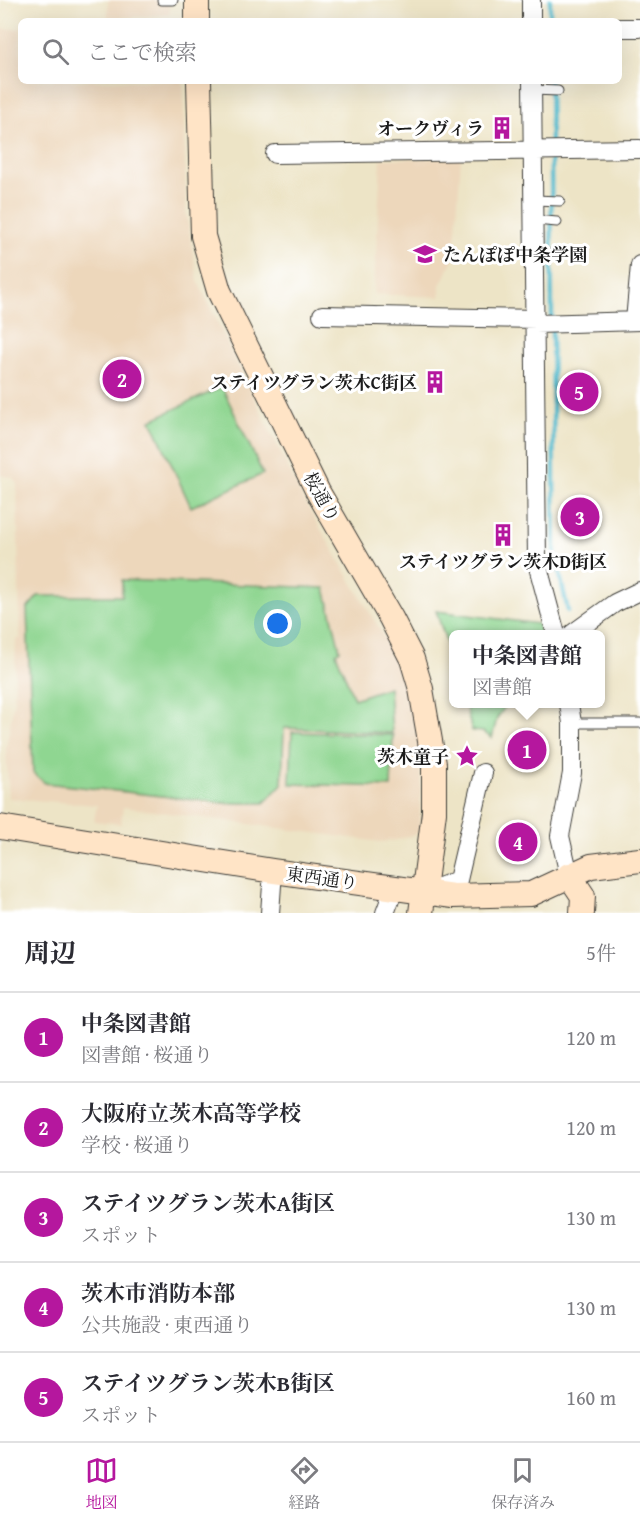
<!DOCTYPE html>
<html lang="ja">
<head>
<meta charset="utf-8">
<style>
  body { margin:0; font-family:"Gentium Book Plus","Noto Serif JP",serif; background:#f2f2f3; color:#2b2b33 }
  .you { position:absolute; left:278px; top:624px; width:21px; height:21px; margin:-15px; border:4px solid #fff; border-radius:50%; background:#1a73e8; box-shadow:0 0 0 9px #1a73e833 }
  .badge { display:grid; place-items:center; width:39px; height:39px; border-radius:50%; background:#b5179e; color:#fff; font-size:20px; font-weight:700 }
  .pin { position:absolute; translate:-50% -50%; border:3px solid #fff; box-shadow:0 2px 6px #0006 }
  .popup { position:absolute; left:449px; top:630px; width:156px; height:78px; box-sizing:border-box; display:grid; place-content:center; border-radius:9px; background:#fff; filter:drop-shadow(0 2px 4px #0005); font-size:20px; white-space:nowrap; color:#7c7c81 }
  .popup b { font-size:22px; color:#2b2b33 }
  .popup::after { content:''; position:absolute; left:50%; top:100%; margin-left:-12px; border:12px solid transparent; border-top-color:#fff }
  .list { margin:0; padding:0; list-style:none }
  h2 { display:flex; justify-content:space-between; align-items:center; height:78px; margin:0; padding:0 24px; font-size:26px }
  h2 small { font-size:20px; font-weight:400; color:#7c7c81 }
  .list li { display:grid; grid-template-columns:39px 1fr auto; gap:18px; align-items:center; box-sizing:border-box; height:90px; padding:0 24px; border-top:2px solid #e1e1e2 }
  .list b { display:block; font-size:22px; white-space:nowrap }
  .list p { margin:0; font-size:20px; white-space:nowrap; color:#7c7c81 }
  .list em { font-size:20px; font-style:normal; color:#7c7c81 }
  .icon { flex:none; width:33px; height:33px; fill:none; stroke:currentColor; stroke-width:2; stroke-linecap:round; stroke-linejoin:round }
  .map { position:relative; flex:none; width:640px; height:913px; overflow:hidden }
  .search { position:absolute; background:#fff; box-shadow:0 6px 24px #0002; left:18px; right:18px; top:18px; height:66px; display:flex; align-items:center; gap:15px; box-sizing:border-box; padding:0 21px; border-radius:9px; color:#7c7c81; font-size:22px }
  .sheet { height:528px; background:#fff }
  nav { display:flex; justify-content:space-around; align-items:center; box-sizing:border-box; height:84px; border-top:2px solid #e1e1e2; background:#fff; font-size:16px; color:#7c7c81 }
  nav a { display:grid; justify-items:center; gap:3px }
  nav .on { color:#b5179e }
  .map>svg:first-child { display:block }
  .built { fill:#edd7bb }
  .green { fill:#8fd691; stroke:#567956; stroke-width:1.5 }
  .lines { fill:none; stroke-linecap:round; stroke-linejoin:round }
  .stream { stroke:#50bacd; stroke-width:4.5 }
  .lane-casing { stroke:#3b3a36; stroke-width:11 }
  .street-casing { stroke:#3b3a36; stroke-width:20 }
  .secondary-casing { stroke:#3b3a36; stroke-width:26 }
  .lane { stroke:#fff; stroke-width:9 }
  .street { stroke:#fff; stroke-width:18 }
  .secondary { stroke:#ffe4c6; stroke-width:24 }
  .labels { text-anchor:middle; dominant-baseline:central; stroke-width:6; stroke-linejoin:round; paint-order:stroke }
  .poi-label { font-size:18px; font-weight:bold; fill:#1c1c1c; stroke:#fff; text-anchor:end }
  .street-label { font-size:18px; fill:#1c1c1c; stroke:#fff }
</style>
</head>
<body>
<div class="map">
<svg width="640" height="913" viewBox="0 0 640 913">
  <rect width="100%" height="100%" fill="#fff"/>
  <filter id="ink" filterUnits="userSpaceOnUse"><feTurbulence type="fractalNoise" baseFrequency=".0167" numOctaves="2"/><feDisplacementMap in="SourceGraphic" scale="12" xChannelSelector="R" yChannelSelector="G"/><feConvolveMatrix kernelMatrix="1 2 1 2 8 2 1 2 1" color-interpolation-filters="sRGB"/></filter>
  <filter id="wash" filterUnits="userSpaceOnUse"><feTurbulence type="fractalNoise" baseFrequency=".008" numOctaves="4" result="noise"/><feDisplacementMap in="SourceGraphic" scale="24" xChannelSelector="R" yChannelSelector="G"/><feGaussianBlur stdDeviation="1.35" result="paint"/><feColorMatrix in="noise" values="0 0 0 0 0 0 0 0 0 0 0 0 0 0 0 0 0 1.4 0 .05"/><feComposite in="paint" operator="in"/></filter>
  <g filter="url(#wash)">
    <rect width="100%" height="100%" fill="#ede4c6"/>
    <path class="built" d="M108 0H169L170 14 108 19Z
      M0 29H21V81H183L186 213 198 282 303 499 386 640 409 694 421 749 420 833 396 840 381 842 123 807 121 824 94 821 97 805 9 798 6 749 14 702 16 639H20L17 483 12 477 0 475Z
      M461 158 454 258 440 285V297L374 294 381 159Z"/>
    <path class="green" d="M222 387 263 474 191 507 151 420Z
      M122 580 325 588 340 650 336 653 354 699 389 687 392 733 284 728 282 784 264 803H224L45 783 33 773 27 609 38 596H122Z
      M436 611 538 624 541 634H454L453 662Z
      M465 704H507L497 718 492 738 483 732 472 731Z
      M292 732 393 735 391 787 290 784Z"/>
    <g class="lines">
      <path class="stream" d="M550 0V21
        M550 81 551 147
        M551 156 552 318
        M552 327 555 553 568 611"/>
    </g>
  </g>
  <g filter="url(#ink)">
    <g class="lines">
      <g class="lane-casing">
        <path id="lane" d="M162 0H173
          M533 90 558 91
          M534 200 560 201
          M535 220 557 222
          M535 254H562
          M572 723H640"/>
      </g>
      <g class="street-casing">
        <path id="street" d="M531 0V21
          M619 28H640
          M532 81 537 563 556 634
          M275 154 640 149
          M322 315 536 319
          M635 321 640 265
          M536 324 640 321
          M572 634 615 603 640 591
          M569 704 572 723V773L560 836 569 875
          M427 892 458 880 483 773
          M270 913 273 871
          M385 913 394 889"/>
      </g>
      <g class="secondary-casing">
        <path id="secondary" d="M197 0V21
          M199 81 203 236 219 291 318 492 391 618 412 659 421 689 434 764V812L421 913
          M0 827 273 871 453 896 531 894 591 866 640 860
          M569 875 583 896 582 913"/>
      </g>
      <use href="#lane" class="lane"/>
      <use href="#street" class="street"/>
      <use href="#secondary" class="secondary"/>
    </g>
  </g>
  <defs>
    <g id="building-bare" transform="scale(1.8)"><path d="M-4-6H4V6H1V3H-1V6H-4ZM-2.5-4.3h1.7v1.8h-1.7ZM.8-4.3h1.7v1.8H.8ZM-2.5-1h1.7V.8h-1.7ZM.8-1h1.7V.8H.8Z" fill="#b5179e" stroke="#fff" stroke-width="2.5" paint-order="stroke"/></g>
    <g id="school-bare" transform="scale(1.8)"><path d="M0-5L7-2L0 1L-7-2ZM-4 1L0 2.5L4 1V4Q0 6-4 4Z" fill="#b5179e" stroke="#fff" stroke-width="2.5" paint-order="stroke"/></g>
    <g id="sight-bare" transform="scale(1.8)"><path d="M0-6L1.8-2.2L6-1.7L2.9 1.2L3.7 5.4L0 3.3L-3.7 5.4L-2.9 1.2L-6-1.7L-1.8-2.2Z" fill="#b5179e" stroke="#fff" stroke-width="2.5" paint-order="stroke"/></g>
  </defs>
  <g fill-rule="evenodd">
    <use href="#building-bare" x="502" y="128"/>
    <use href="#school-bare" x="425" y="254"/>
    <use href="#building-bare" x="435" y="382"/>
    <use href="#building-bare" x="503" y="535"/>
    <use href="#sight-bare" x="467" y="756"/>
  </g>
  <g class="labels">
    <g class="poi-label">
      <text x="484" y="128">オークヴィラ</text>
      <text x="443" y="254" text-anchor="start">たんぽぽ中条学園</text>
      <text x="417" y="382">ステイツグラン茨木C街区</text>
      <text x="503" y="561" text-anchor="middle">ステイツグラン茨木D街区</text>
      <text x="449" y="756">茨木童子</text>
    </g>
    <g class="street-label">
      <text transform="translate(322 497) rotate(61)">桜通り</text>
      <text transform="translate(322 878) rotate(8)">東西通り</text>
    </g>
  </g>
</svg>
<div class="you"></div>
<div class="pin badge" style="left:527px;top:750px">1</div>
<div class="popup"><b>中条図書館</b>図書館</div>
<div class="pin badge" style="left:122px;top:379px">2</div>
<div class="pin badge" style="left:580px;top:517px">3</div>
<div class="pin badge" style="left:518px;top:842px">4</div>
<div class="pin badge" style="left:579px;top:392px">5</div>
<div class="search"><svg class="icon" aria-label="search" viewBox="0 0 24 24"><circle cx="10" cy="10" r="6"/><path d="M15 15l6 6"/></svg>ここで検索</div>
</div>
<section class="sheet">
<h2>周辺<small>5件</small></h2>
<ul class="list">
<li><span class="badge">1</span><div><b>中条図書館</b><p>図書館 · 桜通り</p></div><em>120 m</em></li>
<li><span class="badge">2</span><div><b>大阪府立茨木高等学校</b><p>学校 · 桜通り</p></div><em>120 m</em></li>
<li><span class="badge">3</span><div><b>ステイツグラン茨木A街区</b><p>スポット</p></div><em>130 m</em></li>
<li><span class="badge">4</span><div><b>茨木市消防本部</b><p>公共施設 · 東西通り</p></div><em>130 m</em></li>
<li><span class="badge">5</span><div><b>ステイツグラン茨木B街区</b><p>スポット</p></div><em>160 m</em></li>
</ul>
</section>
<nav>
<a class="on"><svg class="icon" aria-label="map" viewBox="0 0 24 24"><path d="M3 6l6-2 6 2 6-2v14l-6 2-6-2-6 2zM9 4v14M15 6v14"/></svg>地図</a>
<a><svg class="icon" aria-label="directions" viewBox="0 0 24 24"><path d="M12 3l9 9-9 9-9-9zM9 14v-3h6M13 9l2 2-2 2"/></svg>経路</a>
<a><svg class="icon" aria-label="saved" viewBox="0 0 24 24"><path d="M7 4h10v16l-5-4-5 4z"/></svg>保存済み</a>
</nav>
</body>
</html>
